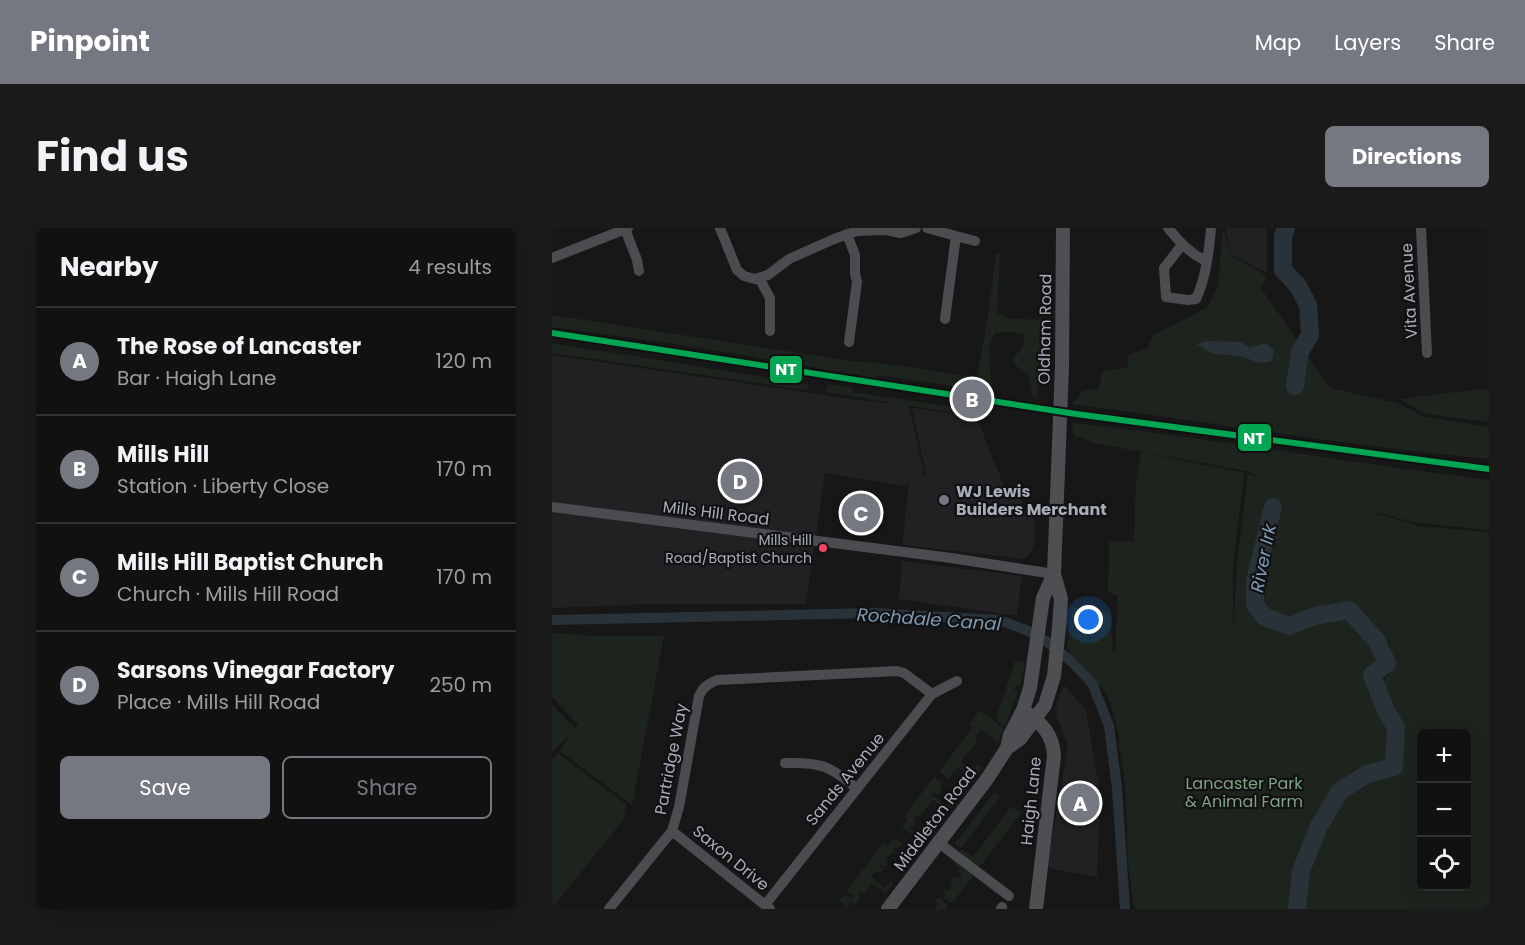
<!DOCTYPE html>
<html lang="en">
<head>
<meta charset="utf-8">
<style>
  body { margin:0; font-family:Poppins,sans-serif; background:#1a1a1a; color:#f1f3f6 }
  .controls { position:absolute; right:18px; bottom:18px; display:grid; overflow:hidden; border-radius:9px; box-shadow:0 6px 24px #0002 }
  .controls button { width:54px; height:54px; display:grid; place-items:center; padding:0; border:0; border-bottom:2px solid #303131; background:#111; color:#f1f3f6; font:30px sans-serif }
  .you { position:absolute; left:537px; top:392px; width:21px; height:21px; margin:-15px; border:4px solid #fff; border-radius:50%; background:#1a73e8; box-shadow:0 0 0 9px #1a73e833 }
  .badge { display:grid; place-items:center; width:39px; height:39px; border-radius:50%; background:#757880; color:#fff; font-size:20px; font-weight:700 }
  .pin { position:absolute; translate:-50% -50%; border:3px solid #fff; box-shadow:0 2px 6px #0006 }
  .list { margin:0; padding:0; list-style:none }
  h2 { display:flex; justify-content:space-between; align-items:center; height:78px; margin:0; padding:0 24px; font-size:26px }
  h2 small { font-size:20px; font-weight:400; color:#9c9d9f }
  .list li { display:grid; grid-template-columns:39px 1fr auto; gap:18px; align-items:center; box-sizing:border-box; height:108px; padding:0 24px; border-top:2px solid #303131 }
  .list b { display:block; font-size:22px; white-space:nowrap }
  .list p { margin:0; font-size:20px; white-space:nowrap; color:#9c9d9f }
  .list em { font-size:20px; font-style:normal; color:#9c9d9f }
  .actions { display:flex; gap:12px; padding:18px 24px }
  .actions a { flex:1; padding:14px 0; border:2px solid #757880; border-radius:9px; text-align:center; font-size:21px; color:#757880 }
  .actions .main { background:#757880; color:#fff }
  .icon { flex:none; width:33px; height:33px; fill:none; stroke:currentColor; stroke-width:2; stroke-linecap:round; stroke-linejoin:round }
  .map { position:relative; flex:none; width:937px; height:681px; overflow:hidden; border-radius:9px }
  header { display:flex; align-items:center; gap:36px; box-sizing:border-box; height:84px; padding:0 30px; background:#757880; color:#fff }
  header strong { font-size:28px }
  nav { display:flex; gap:33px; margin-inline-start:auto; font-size:21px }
  .intro { display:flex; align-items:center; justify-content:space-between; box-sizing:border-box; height:144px; padding:0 36px }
  h1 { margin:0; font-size:42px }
  .button { padding:15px 27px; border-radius:9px; background:#757880; color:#fff; font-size:21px; font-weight:700 }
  main { display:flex; gap:36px; padding:0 36px }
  aside { flex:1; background:#111; border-radius:9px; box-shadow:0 6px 24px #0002 }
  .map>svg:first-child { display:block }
  .built { fill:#212123 }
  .green { fill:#1d241e; fill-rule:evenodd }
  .water { fill:#2a3239 }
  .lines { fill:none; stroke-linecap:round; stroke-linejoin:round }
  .canal { stroke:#2a3239; stroke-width:10 }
  .river { stroke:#2a3239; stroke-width:18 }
  .minor { stroke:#4b4c50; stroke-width:10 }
  .major { stroke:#4d4f52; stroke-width:14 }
  .rail-1-casing { stroke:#111113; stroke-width:10 }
  .rail-1 { stroke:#00a651; stroke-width:6 }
  .poi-dot { fill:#757880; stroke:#111113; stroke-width:2 }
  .bus-dot { fill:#f34667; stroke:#111113; stroke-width:2 }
  .labels { text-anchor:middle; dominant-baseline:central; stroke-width:4.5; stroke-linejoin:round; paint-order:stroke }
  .bus-label { font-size:14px; fill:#a8adb8; stroke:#111113; text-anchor:end }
  .street-label { font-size:16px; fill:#a8adb8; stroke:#111113 }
  .poi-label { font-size:16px; font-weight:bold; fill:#a8adb8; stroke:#111113; text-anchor:start }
  .park-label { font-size:16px; fill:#7fa381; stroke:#111113 }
  .water-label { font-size:18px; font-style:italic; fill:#7f9bb3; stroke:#111113 }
  .line-badge { stroke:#111113; stroke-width:2 }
  .badge-label { font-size:16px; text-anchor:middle; font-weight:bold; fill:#fff }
</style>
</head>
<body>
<header>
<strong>Pinpoint</strong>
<nav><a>Map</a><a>Layers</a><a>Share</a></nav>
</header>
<div class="intro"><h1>Find us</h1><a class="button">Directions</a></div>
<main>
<aside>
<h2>Nearby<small>4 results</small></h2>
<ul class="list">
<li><span class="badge">A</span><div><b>The Rose of Lancaster</b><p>Bar · Haigh Lane</p></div><em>120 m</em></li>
<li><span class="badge">B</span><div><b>Mills Hill</b><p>Station · Liberty Close</p></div><em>170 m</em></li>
<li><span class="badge">C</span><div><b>Mills Hill Baptist Church</b><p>Church · Mills Hill Road</p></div><em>170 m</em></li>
<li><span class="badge">D</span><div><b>Sarsons Vinegar Factory</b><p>Place · Mills Hill Road</p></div><em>250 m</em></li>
</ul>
<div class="actions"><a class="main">Save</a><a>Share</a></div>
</aside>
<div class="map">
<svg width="937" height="681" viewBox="0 0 937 681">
  <rect width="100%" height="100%" fill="#171717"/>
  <path class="built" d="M673 0H715V45L679 26Z
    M0 127 308 172 357 177 372 246 369 249 374 247 360 180 424 188 456 268 469 266 471 280 481 279 483 311 481 322 472 331 350 317 357 256 352 258 273 245 254 376H100L0 380Z
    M350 333 470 348 465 388 347 371Z
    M512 457 534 482 548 565 545 649 495 640 516 517 504 488 505 473Z"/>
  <path class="green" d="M671 0 679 27 715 48 709 60 778 160 845 175 873 189 937 199V231C798 218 659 194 520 176L531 163 546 161 551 143 575 140 577 126 596 120 601 107 656 79 666 57Z
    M444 25 448 27 445 85 460 91 497 92V129L487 133 485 171 481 170 477 148 463 137 460 131 471 119 473 107 459 104 443 105 437 118 439 156 438 164 423 161 436 88Z
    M0 87 292 132 343 137 422 149 420 161 325 147 321 150 150 120 0 99Z
    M0 115 256 156 255 162 0 125Z
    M276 156 300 160V164L410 180 409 186 273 164Z
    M937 160V194L874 186 847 171Z
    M520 195C659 210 798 235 937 252V302L866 295 805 280 867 298 937 304V681H582C581 664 577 650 576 635 574 595 576 554 566 515L568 513 559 476 549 457 547 458 527 433 519 427 515 420 520 379 558 385 561 423 563 424 566 368 556 364 557 313 582 314 584 252 589 224 692 245 681 339V408L685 334 696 246 711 249 695 243 546 216 523 208 521 205ZM788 374 819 395 838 417 841 440C819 468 839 462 846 486 850 497 852 513 851 525L840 520 842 503 829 480 818 447 830 433 822 413 797 388H784V382L777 379ZM870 506H914V658H870Z
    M0 405 46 408H112L80 577 8 523 21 503 0 525V477L23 500 26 496 0 469Z
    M463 433 473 435 468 458 464 457 462 462 466 463 453 498 444 491Z
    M427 482 452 500 446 514 429 501 423 510 426 513 409 533 421 542 426 536 430 540 417 557 412 553 417 547 406 539 403 543 402 542 397 551 387 544 420 500 417 497Z
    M6 525 74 576 72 591 0 680V532Z
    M382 549 390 555 388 558 390 560 385 567 382 564 380 567 394 578 399 571 404 575 397 584 381 572 367 589 364 587 361 590 365 593 358 601 369 610 376 602 380 605 372 616 350 599 355 591 352 588Z
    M442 564 448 569 409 620 403 616Z
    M461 579 469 585 430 636 426 639 407 625 410 621 421 629 458 580 459 581Z
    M343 610 351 616 346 621 343 619 341 622 344 625H338L334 633 336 635 333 639 329 636 327 638 331 641 328 645 324 643 319 649 333 660 339 653 341 655 334 665 320 656 312 666 308 663 306 666 309 669 303 677 299 674 295 679 297 681H292L294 678 287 673 292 666 299 670 301 668 295 663 331 615 336 618Z
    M401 630 422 647 400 675 392 671 390 673 396 678 395 681H383L386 676 383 673 386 669 390 672 394 666 391 663 392 661 395 663 402 656 398 653 402 649 406 651 410 646 406 643 408 640 399 633Z"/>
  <path class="water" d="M655 113 689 114 697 119 714 115 722 122 720 133C706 138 699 130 687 128 666 125 664 130 645 116Z"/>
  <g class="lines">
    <path class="canal" d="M0 392 322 385 447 392 474 402 494 413 520 434 540 455 557 498 565 560 573 681"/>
    <path class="river" d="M734 0 731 8V42L746 58 756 77 758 107 748 124 743 158
      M721 279 703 353V377L713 389 738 398 763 388 797 382 824 412 835 435 820 447 833 480 844 500 842 539 815 546 788 563 767 598 749 643 745 681"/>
    <path class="minor" d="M168 0 185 42 192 48 203 51 216 47 237 31 282 11 305 3 333 2 349 5 364 0
      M375 0 404 8 393 91
      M616 0C628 14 637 25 654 33
      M869 0 875 125
      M73 1 85 32 87 43
      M295 6 303 27V46L305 54 297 114
      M404 8 423 13
      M630 17 612 40 614 69 636 72 644 71C654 50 657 23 659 0
      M0 30 76 0
      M207 50 218 70V103
      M0 279 399 330 502 346
      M233 535C268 534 277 537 304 560
      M120 603 218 681
      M387 615 457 668
      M213 677 380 466 405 453
      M57 681 120 603 127 579 147 468C151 459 156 456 165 452L345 443 352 445 380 466
      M449 681 450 679"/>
    <path class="major" d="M471 482C489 495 501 505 502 528L484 681
      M455 520 458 507 471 482 478 460 491 370 502 346
      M336 681 435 551 455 520 468 511 493 477 502 448 507 399 509 371 502 346 510 138 511 0"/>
    <g class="rail-1-casing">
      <path id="rail-1" d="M0 105 524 186 937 241"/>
    </g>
    <use href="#rail-1" class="rail-1"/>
  </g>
  <circle class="poi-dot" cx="392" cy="272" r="6"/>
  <circle class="bus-dot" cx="271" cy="320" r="5"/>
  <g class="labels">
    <g class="bus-label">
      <text x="260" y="312">Mills Hill<tspan x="260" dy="18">Road/Baptist Church</tspan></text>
    </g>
    <g class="street-label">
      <text transform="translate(857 63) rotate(-93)">Vita Avenue</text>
      <text transform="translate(493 101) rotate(-89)">Oldham Road</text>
      <text transform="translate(164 285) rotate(7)">Mills Hill Road</text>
      <text transform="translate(119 531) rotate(-79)">Partridge Way</text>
      <text transform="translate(293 551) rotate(-51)">Sands Avenue</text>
      <text transform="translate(479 573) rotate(-84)">Haigh Lane</text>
      <text transform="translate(383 591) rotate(-53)">Middleton Road</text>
      <text transform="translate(179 630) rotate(39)">Saxon Drive</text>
    </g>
    <g class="poi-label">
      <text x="404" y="263">WJ Lewis<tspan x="404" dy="18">Builders Merchant</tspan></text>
    </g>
    <g class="park-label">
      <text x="692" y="555">Lancaster Park<tspan x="692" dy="18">&amp; Animal Farm</tspan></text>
    </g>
    <g class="water-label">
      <text transform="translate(711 330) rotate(-79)">River Irk</text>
      <text transform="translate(377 391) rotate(4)">Rochdale Canal</text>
    </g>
  </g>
  <g class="line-badge">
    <rect x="217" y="127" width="34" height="29" rx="6" fill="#00a651"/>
    <rect x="685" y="195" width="35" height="29" rx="6" fill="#00a651"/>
  </g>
  <g class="badge-label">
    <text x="234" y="147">NT</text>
    <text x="702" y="216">NT</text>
  </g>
</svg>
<div class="controls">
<button>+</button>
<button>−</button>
<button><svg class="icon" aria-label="locate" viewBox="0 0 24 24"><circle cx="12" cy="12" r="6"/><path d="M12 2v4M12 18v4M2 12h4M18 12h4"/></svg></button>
</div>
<div class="you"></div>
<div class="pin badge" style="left:528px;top:575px">A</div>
<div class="pin badge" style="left:420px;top:171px">B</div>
<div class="pin badge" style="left:309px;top:285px">C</div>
<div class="pin badge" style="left:188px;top:253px">D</div>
</div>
</main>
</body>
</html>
